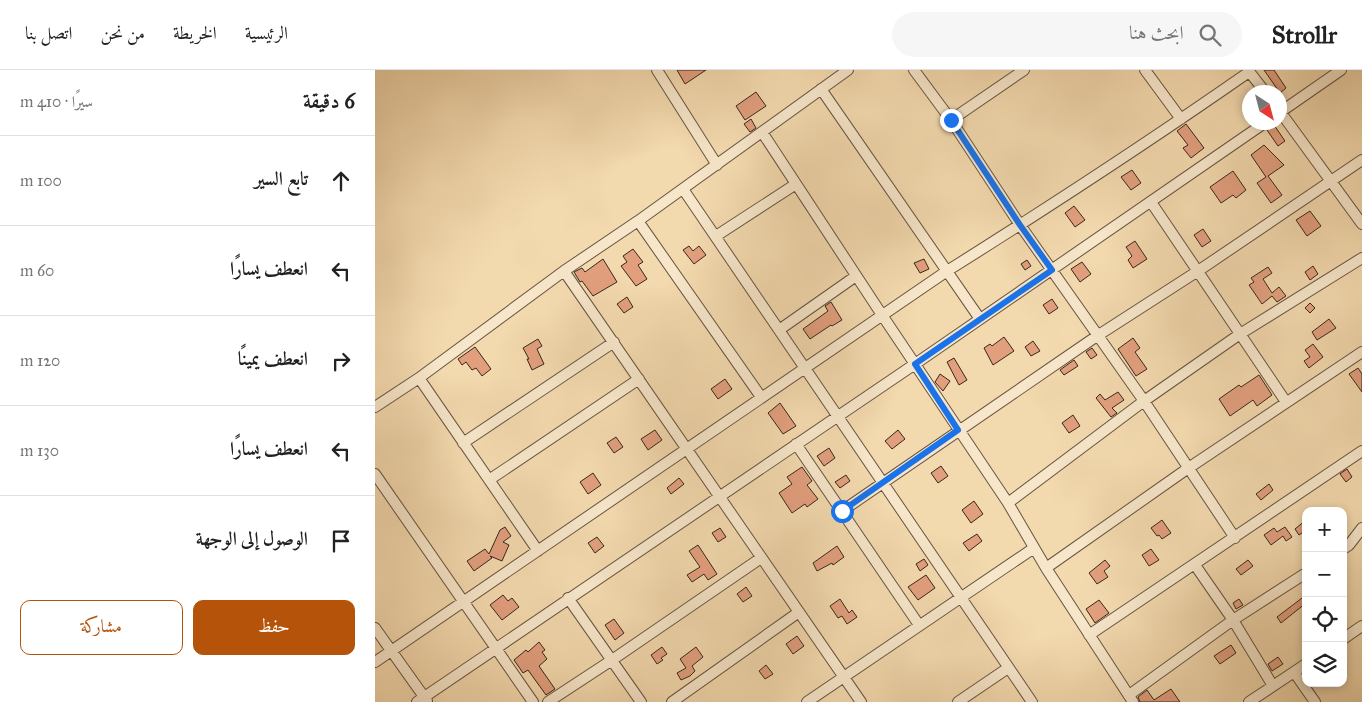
<!DOCTYPE html>
<html lang="ar">
<head>
<meta charset="utf-8">
<style>
  body { margin:0; font-family:"IM FELL Great Primer",Amiri,serif; background:#f6f6f6; color:#222; direction:rtl }
  .controls { position:absolute; right:15px; bottom:15px; display:grid; overflow:hidden; border-radius:10px; box-shadow:0 2px 8px #0003 }
  .controls button { width:45px; height:45px; display:grid; place-items:center; padding:0; border:0; border-bottom:1px solid #e0e0e0; background:#fff; color:#222; font:25px sans-serif }
  .compass { position:absolute; left:867px; top:15px; width:45px; height:45px; border-radius:50%; background:#fff; box-shadow:0 2px 8px #0003; rotate:144deg }
  .stop { position:absolute; width:15px; height:15px; margin:-11px; border:4px solid #1a73e8; border-radius:50%; background:#fff }
  .stop.end { background:#1a73e8; border-color:#fff; box-shadow:0 1px 5px #0008 }
  .list { margin:0; padding:0; list-style:none }
  h2 { display:flex; justify-content:space-between; align-items:center; height:65px; margin:0; padding:0 20px; font-size:21px }
  h2 small { font-size:16px; font-weight:400; color:#767676 }
  .list li { display:grid; grid-template-columns:32px 1fr auto; gap:15px; align-items:center; box-sizing:border-box; height:90px; padding:0 20px; border-top:1px solid #e0e0e0 }
  .list b { display:block; font-size:19px; white-space:nowrap }
  .list em { font-size:16px; font-style:normal; color:#767676 }
  .actions { display:flex; gap:10px; padding:15px 20px }
  .actions a { flex:1; padding:11px 0; border:1px solid #b45309; border-radius:10px; text-align:center; font-size:18px; color:#b45309 }
  .actions .main { background:#b45309; color:#fff }
  .icon { flex:none; width:28px; height:28px; fill:none; stroke:currentColor; stroke-width:2; stroke-linecap:round; stroke-linejoin:round }
  .map { position:relative; flex:none; width:987px; height:632px; overflow:hidden; direction:ltr }
  header { display:flex; align-items:center; gap:30px; box-sizing:border-box; height:70px; padding:0 25px; background:#fff; border-bottom:1px solid #e0e0e0 }
  header strong { font-size:24px }
  nav { display:flex; gap:28px; margin-inline-start:auto; font-size:18px }
  .search { width:350px; height:45px; background:#f6f6f6; display:flex; align-items:center; gap:12px; box-sizing:border-box; padding:0 18px; border-radius:28px; color:#767676; font-size:19px }
  main { display:flex }
  aside { flex:1; background:#fff }
  .map>svg:first-child { display:block }
  .building { fill:#e29f7e; stroke:#38271d }
  .lines { fill:none; stroke-linecap:round; stroke-linejoin:round }
  .street-casing { stroke:#675441; stroke-width:12 }
  .street { stroke:#f7e6ca; stroke-width:10 }
  .route { stroke:#1a73e8; stroke-width:6 }
</style>
</head>
<body>
<header>
<strong>Strollr</strong>
<div class="search"><svg class="icon" aria-label="search" viewBox="0 0 24 24"><circle cx="10" cy="10" r="6"/><path d="M15 15l6 6"/></svg>ابحث هنا</div>
<nav><a>الرئيسية</a><a>الخريطة</a><a>من نحن</a><a>اتصل بنا</a></nav>
</header>
<main>
<div class="map">
<svg width="987" height="632" viewBox="0 0 987 632">
  <rect width="100%" height="100%" fill="#f3d9ae"/>
  <filter id="stains"><feTurbulence type="fractalNoise" baseFrequency=".004" numOctaves="4"/><feColorMatrix values="0 0 0 0 .2 0 0 0 0 .09 0 0 0 0 .02 0 0 0 .5 -.17"/></filter>
  <radialGradient id="worn" r=".72"><stop offset=".6" stop-color="#630" stop-opacity="0"/><stop offset="1" stop-color="#630" stop-opacity=".3"/></radialGradient>
  <path class="building" d="M302 0H331L310 14Z
    M889 0H899L911 18 905 23Z
    M381 22 391 36 370 50 361 36Z
    M376 49 381 58 375 62 369 54Z
    M811 54 829 78 816 88 808 78 813 75 802 61Z
    M899 55 910 71 903 76 892 60Z
    M889 75 909 95 893 106 907 125 896 133 882 113 891 107 876 85Z
    M757 100 766 113 756 120 746 107Z
    M858 101 871 120 861 128 858 125 846 133 835 117Z
    M699 136 710 150 700 157 690 143Z
    M935 141 946 156 932 166 921 150Z
    M828 159 836 171 827 177 819 165Z
    M760 171 772 189 758 198 753 190 757 186 751 177Z
    M314 176 318 181 324 176 331 185 319 194 308 180Z
    M258 179 268 192 263 195 272 209 261 216 246 196 252 192 248 186Z
    M228 189 242 212 218 226 207 211 205 212 199 202 207 198 210 202Z
    M549 189 554 199 545 203 539 193Z
    M652 190 656 196 650 200 646 194Z
    M707 192 716 204 705 212 696 199Z
    M938 196 943 204 935 210 930 202Z
    M893 197 897 203 888 209 897 223 904 217 911 226 902 232 897 226 887 234 874 215 879 212 876 208Z
    M252 227 258 237 249 243 242 234Z
    M677 229 683 238 674 244 668 235Z
    M456 232 467 250 457 256 456 255 435 269 428 259 453 241 450 236Z
    M935 233 940 238 935 243 930 238Z
    M954 249 961 258 942 270 937 262Z
    M629 267 639 281 618 295 609 278 615 274 617 276Z
    M758 268 765 278 760 282 772 299 761 306 743 279Z
    M163 269 167 276 162 279 169 294 157 300 152 289H154L148 278Z
    M658 271 665 281 656 286 650 277Z
    M938 274 948 287 934 298 929 291 935 287 930 280Z
    M100 277 116 299 107 306 101 298 97 300 91 292 87 295 83 289Z
    M717 278 722 285 716 289 711 282Z
    M579 288 592 310 584 315 572 292Z
    M699 290 703 296 689 305 685 300Z
    M983 298 987 304V322L974 304Z
    M565 304 575 311 568 321 560 312Z
    M884 305 897 325 882 336 878 330 855 346 844 329 864 315 866 317Z
    M350 309 357 319 343 329 336 319Z
    M743 322 749 330 737 338 742 343 736 347 721 328 725 324 730 330Z
    M405 333 421 356 408 364 393 343Z
    M698 345 705 356 694 363 687 353Z
    M280 360 287 370 273 380 266 369Z
    M523 360 530 369 517 379 510 371Z
    M241 367 248 377 239 383 232 373Z
    M454 378 460 388 449 396 442 386Z
    M566 396 573 406 563 413 556 403Z
    M427 397 437 411 432 415 443 429 432 437 430 434 417 443 404 423 417 414 412 407Z
    M972 399 977 407 971 412 965 404Z
    M218 403 226 415 213 424 205 412Z
    M471 405 475 411 465 418 460 412Z
    M304 408 309 414 296 424 292 418Z
    M894 414 898 420 886 430 881 424Z
    M599 431 608 444 596 453 587 440Z
    M787 450 796 463 787 469 784 465 782 466 776 458Z
    M931 450V460L924 465 920 459Z
    M130 457 136 466 128 472 134 475 127 491 115 486 117 488 99 501 92 491 110 479 114 484 125 460Z
    M910 457 917 467 911 471 908 466 896 475 889 465 899 458 902 462Z
    M345 458 351 467 343 472 337 463Z
    M602 464 607 471 594 481 588 473Z
    M222 467 229 476 220 483 213 473Z
    M323 475 342 504 333 510 329 504 317 512 312 505 325 497 314 481Z
    M462 476 469 487 458 495 457 493 442 501 438 493Z
    M776 479 784 490 774 496 767 485Z
    M549 489 553 495 545 501 541 494Z
    M730 490 735 496 729 501 733 507 722 514 714 503Z
    M873 490 878 496 866 505 861 499Z
    M551 505 560 518 543 530 533 517Z
    M371 517 377 526 368 532 362 524Z
    M128 525 133 531 137 528 144 537 127 550 115 535Z
    M931 525V533L906 553 902 547Z
    M465 529 474 543 477 540 482 547 472 554 467 546 463 548 455 536Z
    M864 529 868 535 861 539 858 533Z
    M724 530 734 543 720 553 711 539Z
    M239 549 249 563 240 570 230 555Z
    M422 566 429 576 418 584 411 574Z
    M164 572 170 580 167 582 172 589 164 596 180 619 171 625 153 600 148 603 139 590 151 580 153 582Z
    M856 575 861 583 845 594 839 586Z
    M287 577 292 584 286 588 288 590 282 594 276 585Z
    M321 577 328 587 317 596 320 601 315 606 306 610 302 603 311 598 305 589Z
    M903 587 908 594 897 601 893 594Z
    M391 595 398 604 390 609 384 601Z
    M796 619 805 632H765L763 627 772 620 779 630Z"/>
  <g class="lines">
    <g class="street-casing">
      <path id="street" d="M282 0 342 95
        M539 0 576 50 645 155 769 331 860 468
        M770 0 806 49
        M873 0 890 22
        M446 19 605 249
        M904 40 987 154
        M904 43 966 0
        M576 50 649 0
        M387 62 507 245 633 433 671 498 758 632
        M308 119 657 632
        M776 132 911 332
        M263 151 386 327
        M341 166 421 114
        M189 201 486 632
        M404 260 481 206
        M44 308 163 481
        M0 337 44 308 189 201 263 151 473 0
        M88 373 239 272
        M421 374 544 555
        M0 404 158 632
        M114 410 264 309
        M633 433 769 331 865 264 987 188
        M467 441 722 266 823 201 987 90
        M968 479 974 475 987 458
        M820 495 858 550 898 616
        M671 498 812 399 987 282
        M193 528 266 632
        M0 558 52 631
        M714 565 987 381
        M968 569 987 556
        M0 592 572 201C674 137 775 71 874 2
        M919 602 940 632
        M754 625 858 550 931 503
        M42 632 540 294 891 52
        M173 632 237 590 386 488
        M297 632 424 542
        M432 632 659 478
        M583 632 633 598
        M874 632 931 594"/>
    </g>
    <use href="#street" class="street"/>
  </g>
  <g class="lines">
    <path class="route" d="M467 441 583 360 540 294 677 200 645 155 576 50"/>
  </g>
  <rect width="100%" height="100%" filter="url(#stains)"/>
  <rect width="100%" height="100%" fill="url(#worn)"/>
</svg>
<div class="controls">
<button>+</button>
<button>−</button>
<button><svg class="icon" aria-label="locate" viewBox="0 0 24 24"><circle cx="12" cy="12" r="6"/><path d="M12 2v4M12 18v4M2 12h4M18 12h4"/></svg></button>
<button><svg class="icon" aria-label="layers" viewBox="0 0 24 24"><path d="M12 4l9 5-9 5-9-5zM3 14l9 5 9-5"/></svg></button>
</div>
<svg class="compass" viewBox="-18 -18 36 36"><path d="M0-13l5 13h-10z" fill="#e53935"/><path d="M0 13l5-13h-10z" fill="#767676"/></svg>
<div class="stop" style="left:467px;top:441px"></div>
<div class="stop end" style="left:576px;top:50px"></div>
</div>
<aside>
<h2>6 دقيقة<small>سيرًا · 410 m</small></h2>
<ul class="list">
<li><svg class="icon" aria-label="ahead" viewBox="0 0 24 24"><path d="M12 20V5M6 11l6-6 6 6"/></svg><div><b>تابع السير</b></div><em>100 m</em></li>
<li><svg class="icon" aria-label="left" viewBox="0 0 24 24"><path d="M17 20v-9H6M10 6l-5 5 5 5"/></svg><div><b>انعطف يسارًا</b></div><em>60 m</em></li>
<li><svg class="icon" aria-label="right" viewBox="0 0 24 24"><path d="M7 20v-9h11M14 6l5 5-5 5"/></svg><div><b>انعطف يمينًا</b></div><em>120 m</em></li>
<li><svg class="icon" aria-label="left" viewBox="0 0 24 24"><path d="M17 20v-9H6M10 6l-5 5 5 5"/></svg><div><b>انعطف يسارًا</b></div><em>130 m</em></li>
<li><svg class="icon" aria-label="arrive" viewBox="0 0 24 24"><path d="M6 21V4h12l-3 4 3 4H6"/></svg><div><b>الوصول إلى الوجهة</b></div></li>
</ul>
<div class="actions"><a class="main">حفظ</a><a>مشاركة</a></div>
</aside>
</main>
</body>
</html>
